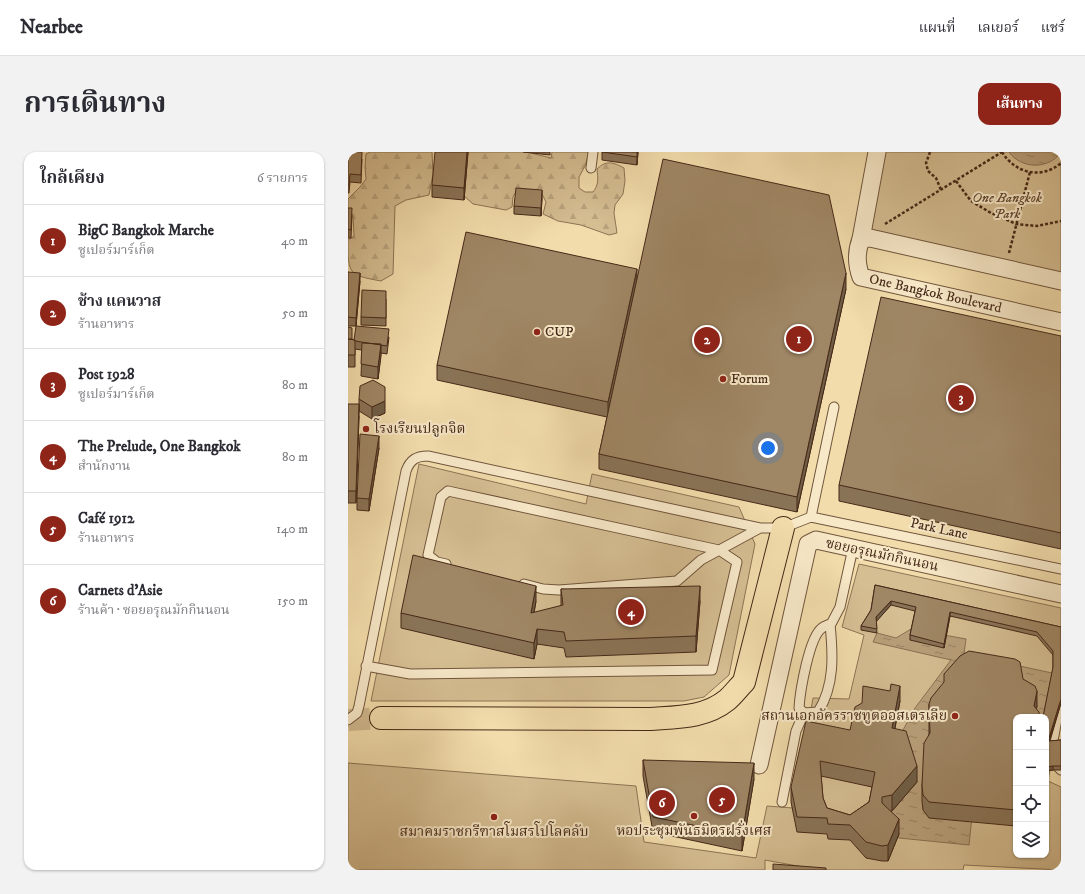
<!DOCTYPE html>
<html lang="th">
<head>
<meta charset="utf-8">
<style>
  body { margin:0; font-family:"IM FELL DW Pica","Noto Serif Thai",serif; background:#f2f2f3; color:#2b2b33 }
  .controls { position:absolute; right:12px; bottom:12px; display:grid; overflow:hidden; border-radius:8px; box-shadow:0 1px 3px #0004 }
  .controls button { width:36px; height:36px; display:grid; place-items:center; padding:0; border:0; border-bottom:1px solid #e1e1e2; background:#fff; color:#2b2b33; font:20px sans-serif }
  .you { position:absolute; left:420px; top:296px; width:14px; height:14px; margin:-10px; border:3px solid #fff; border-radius:50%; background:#1a73e8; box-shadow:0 0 0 6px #1a73e833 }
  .badge { display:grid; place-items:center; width:26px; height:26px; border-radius:50%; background:#8f2418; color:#fff; font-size:13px; font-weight:700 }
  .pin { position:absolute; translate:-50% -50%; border:2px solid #fff; box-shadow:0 1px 4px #0006 }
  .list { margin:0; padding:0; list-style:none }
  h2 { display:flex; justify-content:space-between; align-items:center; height:52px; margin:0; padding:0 16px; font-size:17px }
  h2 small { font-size:13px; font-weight:400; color:#7c7c81 }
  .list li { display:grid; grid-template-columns:26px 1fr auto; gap:12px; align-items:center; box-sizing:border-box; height:72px; padding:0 16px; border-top:1px solid #e1e1e2 }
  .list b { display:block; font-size:15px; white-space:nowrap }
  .list p { margin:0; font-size:13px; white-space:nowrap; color:#7c7c81 }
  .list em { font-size:13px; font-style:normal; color:#7c7c81 }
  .icon { flex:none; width:22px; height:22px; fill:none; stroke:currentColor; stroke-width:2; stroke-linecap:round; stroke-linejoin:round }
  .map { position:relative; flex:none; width:713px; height:718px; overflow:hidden; border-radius:12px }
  header { display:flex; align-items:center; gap:24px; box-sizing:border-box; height:56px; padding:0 20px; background:#fff; border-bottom:1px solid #e1e1e2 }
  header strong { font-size:19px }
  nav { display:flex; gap:22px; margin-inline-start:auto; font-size:14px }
  .intro { display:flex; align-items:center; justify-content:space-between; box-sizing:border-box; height:96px; padding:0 24px }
  h1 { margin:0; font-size:28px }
  .button { padding:10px 18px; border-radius:12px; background:#8f2418; color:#fff; font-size:14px; font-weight:700 }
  main { display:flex; gap:24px; padding:0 24px }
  aside { flex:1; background:#fff; border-radius:12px; box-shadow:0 1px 3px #0004 }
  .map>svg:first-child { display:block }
  .green { fill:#d5be92; stroke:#8e7455; fill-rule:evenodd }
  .forest { fill:url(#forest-firs); stroke:#8e7455 }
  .water { fill:url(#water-ripples); stroke:#8a7052 }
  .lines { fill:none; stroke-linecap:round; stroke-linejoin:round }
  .highway-tunnel { stroke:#d0b88e; stroke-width:22; stroke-dasharray:22 11; stroke-linecap:butt }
  .lane-casing { stroke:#71563d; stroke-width:11 }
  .street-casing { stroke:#71563d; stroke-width:19 }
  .highway-casing { stroke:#462918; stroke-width:24 }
  .path { stroke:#462918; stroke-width:2.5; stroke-dasharray:3 2; stroke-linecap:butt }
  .lane { stroke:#f7e8c8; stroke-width:9 }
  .street { stroke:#f7e8c8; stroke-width:17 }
  .highway { stroke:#f2dcab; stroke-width:22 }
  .wall { fill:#897356; stroke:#462918; fill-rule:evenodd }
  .shaded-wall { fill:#6f5e46; stroke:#462918 }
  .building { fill:#9f8664; stroke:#462918; fill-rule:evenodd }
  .poi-dot { fill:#8f2418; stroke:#f7e8c8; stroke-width:1.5 }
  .labels { text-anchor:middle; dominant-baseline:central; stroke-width:4; stroke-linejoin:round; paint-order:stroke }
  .park-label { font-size:14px; font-style:italic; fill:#634730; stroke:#f7e8c8 }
  .street-label { font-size:14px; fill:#462918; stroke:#f7e8c8 }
  .poi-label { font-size:14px; fill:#462918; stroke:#f7e8c8; text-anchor:start }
</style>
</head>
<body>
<header>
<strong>Nearbee</strong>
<nav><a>แผนที่</a><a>เลเยอร์</a><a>แชร์</a></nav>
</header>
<div class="intro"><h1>การเดินทาง</h1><a class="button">เส้นทาง</a></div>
<main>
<aside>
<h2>ใกล้เคียง<small>6 รายการ</small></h2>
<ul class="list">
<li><span class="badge">1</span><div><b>BigC Bangkok Marche</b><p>ซูเปอร์มาร์เก็ต</p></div><em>40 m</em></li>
<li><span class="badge">2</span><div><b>ช้าง แคนวาส</b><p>ร้านอาหาร</p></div><em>50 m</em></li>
<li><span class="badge">3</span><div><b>Post 1928</b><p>ซูเปอร์มาร์เก็ต</p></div><em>80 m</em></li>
<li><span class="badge">4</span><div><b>The Prelude, One Bangkok</b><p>สำนักงาน</p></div><em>80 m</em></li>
<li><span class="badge">5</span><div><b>Café 1912</b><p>ร้านอาหาร</p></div><em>140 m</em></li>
<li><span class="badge">6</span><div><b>Carnets d'Asie</b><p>ร้านค้า · ซอยอรุณมักกินนอน</p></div><em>150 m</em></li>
</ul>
</aside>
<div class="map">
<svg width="713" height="718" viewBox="0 0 713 718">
  <defs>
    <pattern id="forest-firs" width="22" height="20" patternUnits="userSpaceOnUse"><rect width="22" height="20" fill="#d5be92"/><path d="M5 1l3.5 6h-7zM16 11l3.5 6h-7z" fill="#b8a37d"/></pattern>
    <pattern id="water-ripples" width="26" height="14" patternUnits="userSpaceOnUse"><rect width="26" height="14" fill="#b89f79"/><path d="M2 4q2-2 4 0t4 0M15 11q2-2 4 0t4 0" fill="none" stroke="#978262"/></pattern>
  </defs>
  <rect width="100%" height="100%" fill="#f2dcab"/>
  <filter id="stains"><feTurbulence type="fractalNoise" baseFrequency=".005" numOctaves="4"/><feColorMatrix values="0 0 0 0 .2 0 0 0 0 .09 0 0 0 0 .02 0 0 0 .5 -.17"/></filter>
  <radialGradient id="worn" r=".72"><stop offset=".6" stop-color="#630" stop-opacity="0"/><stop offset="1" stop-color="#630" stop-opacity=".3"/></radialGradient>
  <path class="green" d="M536 0H713V121L519 77Z
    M71 312 238 352 244 322 391 355 407 392 381 523 356 545 336 549H23Z
    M511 412 713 456V552L700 629 713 635V718L616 713 615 718H471L417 708V718H0V611L288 634 296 690 408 706 419 654 445 656 465 546 501 547 516 483 494 475ZM668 565H698V703H668Z"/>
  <path class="forest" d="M22 0H84L85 22 81 43 58 48 47 54 45 122 33 129C0 123 0 122 0 88L6 84 5 63 0 58V47L12 35 18 27 17 15 18 2Z
    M116 0H179L203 6 204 0H241L237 14 231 25V36L237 40H245C251 33 250 26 249 17 258 8 265 10 276 16L277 29 275 42 267 53 266 61 269 81 261 83 233 73 210 69 195 62 198 50 194 42 167 41 165 45 164 55 158 58 125 52 115 43Z"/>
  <path class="water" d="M661 0H713C701 18 673 17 661 0Z
    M563 477 618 487 616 502 704 521 695 565H668L624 665 621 693 551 686 530 667 549 589 567 556 603 508 525 490 529 481 548 486Z"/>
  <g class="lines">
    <path class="highway-tunnel" d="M0 568 33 566"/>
    <g class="lane-casing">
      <path id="lane" d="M243 16 245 0
        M463 365 713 417
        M463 365 486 255
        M176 432 195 437 211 438 329 429 353 408 412 376
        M482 472C485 502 487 533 470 560L456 561 451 556C452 540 461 485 474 476 476 474 480 473 482 472Z
        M482 474 492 455 505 396
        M18 514 62 522 364 518 389 410 371 398 100 339 93 345 80 403 89 410 98 412
        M713 546 704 594 703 608 713 618
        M0 568 9 561 11 554 58 319C62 308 68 304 80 304L412 376H435L463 365
        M434 650 448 579 456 561"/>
    </g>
    <g class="street-casing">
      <g id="street">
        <path d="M513 87 529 0"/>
        <path id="s1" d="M713 129 522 86 513 87C508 100 508 111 513 125L713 170"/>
        <path d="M411 613 460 392 468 388 713 442"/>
      </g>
    </g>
    <g class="highway-casing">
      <path id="highway" d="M33 566 302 567C328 565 357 566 379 548 385 543 390 536 396 530L435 376"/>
    </g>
    <path class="path" d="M582 0 578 11 580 19 588 26 593 38
      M654 0C667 21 693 28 713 11
      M608 29 623 49 643 61 668 72 689 74 713 69
      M537 72 654 0
      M661 101 682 20"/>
    <use href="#lane" class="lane"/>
    <use href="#street" class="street"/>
    <use href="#highway" class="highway"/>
  </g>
  <path class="wall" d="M0 0 14 7 13 31 2 30 1 41H0Z
    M120 0 116 48 84 45V33Z
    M175 0H202V3Z
    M254 0H290L289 13 254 8Z
    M194 46 193 64 166 62V54Z
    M0 56 4 64 3 86H0Z
    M0 120 12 129 8 174H0Z
    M289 127 498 137 449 360 251 317V302L259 265 89 228V213Z
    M38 147V174L13 173V165Z
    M0 175 4 188 41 185 39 202 33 201 30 227 13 224 14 198 7 197V215H0Z
    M713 184V397L491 349V333Z
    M11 247 37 261 24 267 11 259Z
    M0 252 11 264 8 351H0Z
    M31 296 21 359 9 358V346Z
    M527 433 713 475V551L702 589 713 588V618H705L698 619V565L705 515V503L689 484 602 464 596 496 562 488V483L567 459 543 453 528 469 529 481 513 478V474L523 458Z
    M213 437 352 449 348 500 218 505 216 496 189 492 186 507 53 476V461L188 449 186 461 213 454Z
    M675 527 689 554 688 557 668 565V674L581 666 575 658 574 649V633L581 582V552Z
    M552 549 547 576 569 630 544 659H543L551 682 540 709H534L518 706 502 688 480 687 479 682 449 680 443 650V635L502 578ZM473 624 524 635 521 650 502 663 479 656 475 646Z
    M295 608 406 627 394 699 305 680 295 624Z"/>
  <path class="shaded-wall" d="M119 0H120L116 48V36Z
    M289 0H290L289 13Z
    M194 38V46L193 64V56Z
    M289 117V132L260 265V250Z
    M12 121V129L8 174V166Z
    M498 121V137L449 360V345Z
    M33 192V204L30 227V215Z
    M37 249V261L24 267V255Z
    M11 252V264L8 351V339Z
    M31 284V296L21 359V347Z
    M188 434V449L183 477V461Z
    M352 434V449L348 500V484Z
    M543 449V453L528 470V465Z
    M602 460V464L596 496V492Z
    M189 477V492L186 507V491Z
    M552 534V549L544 591V576Z
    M689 539V554L687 565 686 554Z
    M713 547V551L700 593V589Z
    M406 611V627L394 699V683Z
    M569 614V630L544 659V643Z
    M705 614V618L698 619V615Z
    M551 667V682L540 709V693Z"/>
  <path class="building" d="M0 0H14L13 23 2 22 1 33H0Z
    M87 0H119L116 36 84 33Z
    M254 0H289V5Z
    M315 7 481 43 498 121 449 345 251 302Z
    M168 36 194 38 193 56 166 54Z
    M0 56H4L3 78 0 77Z
    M118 80 289 117 260 250 89 213Z
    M0 120 12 121 8 166 0 165Z
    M14 138 38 139V166L13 165Z
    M533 145 713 184V381L491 333Z
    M8 174 41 177 39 194 7 189V188H6Z
    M0 175 4 176V187H0Z
    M0 187 7 188V203H0Z
    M14 191 33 192 30 215 13 212Z
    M25 228 37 235V249L24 255 11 247 12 234Z
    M0 252H11L8 339H0Z
    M12 282 31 284 21 347 9 346Z
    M65 403 188 434 183 461 215 453 213 437 352 434 348 484 218 489 216 480 189 477 186 491 53 461Z
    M527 433 713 475V547L700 589 713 588V614H705L698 615V565H695L705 515V499L689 480 602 460 596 492 562 483 568 455 543 449 528 465 529 477 513 474 523 458Z
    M621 499 667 507 672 510 675 527 687 534 689 539 686 554 691 560V565H668V658L581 650 575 643 574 633 576 591 582 581 581 552 583 546 596 530V522L612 504Z
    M543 532 552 534 544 576 558 579 569 614 544 643 534 645V651L551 667 540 693 534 694 518 690 502 673 480 672 479 666 449 665 443 635 458 569 502 578 507 555 514 551 515 534 542 539ZM472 609 527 620 521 650 502 663 479 656 475 646Z
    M295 608 406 611 394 683 305 665Z
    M425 712 478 716V718H425Z"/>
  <g class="poi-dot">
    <circle cx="189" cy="180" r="4"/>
    <circle cx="375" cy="227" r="4"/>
    <circle cx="18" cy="277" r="4"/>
    <circle cx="607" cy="564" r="4"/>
    <circle cx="346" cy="664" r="4"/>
    <circle cx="146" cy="665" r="4"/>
  </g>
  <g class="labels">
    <g class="park-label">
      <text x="659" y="46">One Bangkok<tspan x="659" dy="16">Park</tspan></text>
    </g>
    <g class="street-label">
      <text stroke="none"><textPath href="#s1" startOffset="320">One Bangkok Boulevard</textPath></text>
      <text transform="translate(591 377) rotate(12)">Park Lane</text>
      <text transform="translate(534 403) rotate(12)">ซอยอรุณมักกินนอน</text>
    </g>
    <g class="poi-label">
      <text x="197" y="180">CUP</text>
      <text x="383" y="227">Forum</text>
      <text x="26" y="277">โรงเรียนปลูกจิต</text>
      <text x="599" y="564" text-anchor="end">สถานเอกอัครราชทูตออสเตรเลีย</text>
      <text x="346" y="679" text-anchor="middle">หอประชุมพันธมิตรฝรั่งเศส</text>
      <text x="146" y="680" text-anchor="middle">สมาคมราชกรีฑาสโมสรโปโลคลับ</text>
    </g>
  </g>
  <rect width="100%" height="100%" filter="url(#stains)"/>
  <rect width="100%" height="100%" fill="url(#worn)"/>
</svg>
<div class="controls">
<button>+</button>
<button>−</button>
<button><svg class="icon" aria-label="locate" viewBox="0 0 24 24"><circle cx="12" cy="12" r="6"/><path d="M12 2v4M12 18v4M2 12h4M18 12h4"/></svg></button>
<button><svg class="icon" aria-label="layers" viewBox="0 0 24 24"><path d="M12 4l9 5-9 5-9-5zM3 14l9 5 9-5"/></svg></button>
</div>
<div class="you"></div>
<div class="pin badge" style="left:451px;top:187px">1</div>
<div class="pin badge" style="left:359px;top:188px">2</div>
<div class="pin badge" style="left:613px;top:246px">3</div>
<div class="pin badge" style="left:283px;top:460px">4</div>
<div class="pin badge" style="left:374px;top:648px">5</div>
<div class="pin badge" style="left:314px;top:651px">6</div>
</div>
</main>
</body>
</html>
